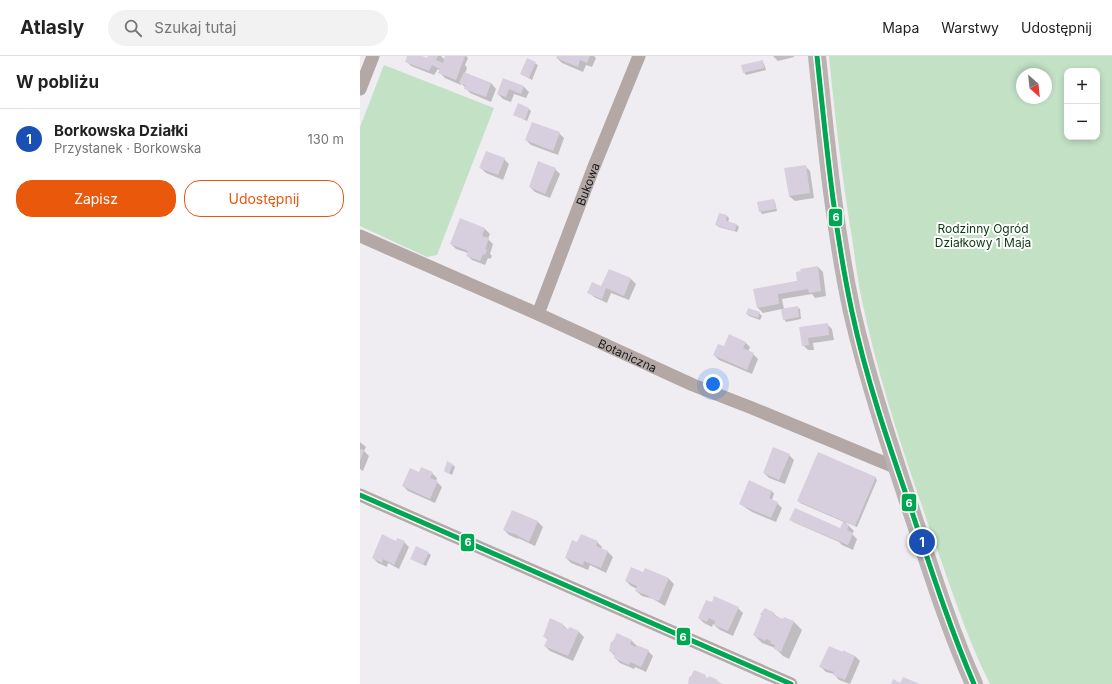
<!DOCTYPE html>
<html lang="pl">
<head>
<meta charset="utf-8">
<style>
  body { margin:0; font-family:Inter,sans-serif; background:#f2f2f2; color:#222 }
  .controls { position:absolute; right:12px; top:12px; display:grid; overflow:hidden; border-radius:8px; box-shadow:0 2px 6px #0003 }
  .controls button { width:36px; height:36px; display:grid; place-items:center; padding:0; border:0; border-bottom:1px solid #e0e0e0; background:#fff; color:#222; font:20px sans-serif }
  .compass { position:absolute; left:656px; top:12px; width:36px; height:36px; border-radius:50%; background:#fff; box-shadow:0 2px 6px #0003; rotate:153deg }
  .you { position:absolute; left:353px; top:328px; width:14px; height:14px; margin:-10px; border:3px solid #fff; border-radius:50%; background:#1a73e8; box-shadow:0 0 0 6px #1a73e833 }
  .badge { display:grid; place-items:center; width:26px; height:26px; border-radius:50%; background:#ea580c; color:#fff; font-size:13px; font-weight:700 }
  .pin { position:absolute; translate:-50% -50%; border:2px solid #fff; box-shadow:0 1px 4px #0006 }
  .list { margin:0; padding:0; list-style:none }
  h2 { display:flex; justify-content:space-between; align-items:center; height:52px; margin:0; padding:0 16px; font-size:17px }
  h2 small { font-size:13px; font-weight:400; color:#767676 }
  .list li { display:grid; grid-template-columns:26px 1fr auto; gap:12px; align-items:center; box-sizing:border-box; height:60px; padding:0 16px; border-top:1px solid #e0e0e0 }
  .list b { display:block; font-size:15px; white-space:nowrap }
  .list p { margin:0; font-size:13px; white-space:nowrap; color:#767676 }
  .list em { font-size:13px; font-style:normal; color:#767676 }
  .actions { display:flex; gap:8px; padding:12px 16px }
  .actions a { flex:1; padding:9px 0; border:1px solid #ea580c; border-radius:16px; text-align:center; font-size:14px; color:#ea580c }
  .actions .main { background:#ea580c; color:#fff }
  .icon { flex:none; width:22px; height:22px; fill:none; stroke:currentColor; stroke-width:2; stroke-linecap:round; stroke-linejoin:round }
  .map { position:relative; flex:none; width:752px; height:628px; overflow:hidden }
  header { display:flex; align-items:center; gap:24px; box-sizing:border-box; height:56px; padding:0 20px; background:#fff; border-bottom:1px solid #e0e0e0 }
  header strong { font-size:19px }
  nav { display:flex; gap:22px; margin-inline-start:auto; font-size:14px }
  .search { width:280px; height:36px; background:#f2f2f2; display:flex; align-items:center; gap:10px; box-sizing:border-box; padding:0 14px; border-radius:22px; color:#767676; font-size:15px }
  main { display:flex }
  aside { flex:1; background:#fff }
  .map>svg:first-child { display:block }
  .green { fill:#c2e1c5; fill-rule:evenodd }
  .shadow { fill:#0003 }
  .building { fill:#d8cfde }
  .lines { fill:none; stroke-linecap:round; stroke-linejoin:round }
  .street { stroke:#b3a8a5; stroke-width:13 }
  .secondary { stroke:#bab1b0; stroke-width:18 }
  .bus-1-casing { stroke:#fff; stroke-width:8 }
  .bus-1 { stroke:#00a651; stroke-width:5 }
  .labels { text-anchor:middle; dominant-baseline:central; stroke-width:4; stroke-linejoin:round; paint-order:stroke }
  .street-label { font-size:12px; fill:#1a191b; stroke:#fff }
  .park-label { font-size:12px; fill:#0c3713; stroke:#fff }
  .line-badge { stroke:#fff; stroke-width:1.5 }
  .badge-label { font-size:11px; text-anchor:middle; font-weight:bold; fill:#fff }
</style>
</head>
<body>
<header>
<strong>Atlasly</strong>
<div class="search"><svg class="icon" aria-label="search" viewBox="0 0 24 24"><circle cx="10" cy="10" r="6"/><path d="M15 15l6 6"/></svg>Szukaj tutaj</div>
<nav><a>Mapa</a><a>Warstwy</a><a>Udostępnij</a></nav>
</header>
<main>
<aside>
<h2>W pobliżu<small></small></h2>
<ul class="list">
<li><span class="badge" style="background:#1a4fb4">1</span><div><b>Borkowska Działki</b><p>Przystanek · Borkowska</p></div><em>130 m</em></li>
</ul>
<div class="actions"><a class="main">Zapisz</a><a>Udostępnij</a></div>
</aside>
<div class="map">
<svg width="752" height="628" viewBox="0 0 752 628">
  <rect width="100%" height="100%" fill="#f0edf2"/>
  <path class="green" d="M469 0H752V628H630C606 581 591 531 573 482 545 402 518 323 501 240 497 221 495 201 492 182 482 121 475 61 469 0ZM707 15H737V81H707ZM662 18H686V42H662Z
    M24 9 134 52 77 199 67 201 0 170V71Z"/>
  <path class="shadow" d="M48 0H59L68 3 69 0H81L85 4 87 0H106L108 2 105 9 107 12 105 17 131 27 136 33 131 46 110 37 101 27V29L85 22 80 17 81 15 78 13 74 19 51 10 46 5Z
    M199 0H234L236 2 232 11 226 9 223 16 202 7 197 2Z
    M413 0H434V1L418 5Z
    M168 4 178 9 172 24 161 18Z
    M402 5 404 8 406 14 386 19 384 16Z
    M144 23 164 31 169 36 166 42 154 38 151 46 143 43 138 38Z
    M169 53 171 55 167 65 154 59Z
    M199 77 204 82 198 99 171 89 166 84Z
    M144 103 149 108 143 124 126 117 121 112Z
    M445 110 450 115 454 142 435 145 429 140Z
    M195 113 200 118 190 142 175 136 170 131Z
    M413 144 415 146 417 155 402 158 400 155Z
    M367 160 369 162 368 167 377 169 379 171 377 176 359 171 356 169Z
    M101 164 125 173 130 178 128 183 133 188 130 198 132 200 130 203 128 202 125 209 112 204 107 199 108 197 96 193 91 188Z
    M458 211 463 216 466 240 455 242 452 238 422 243 424 253 437 251 440 253 441 263 426 266 424 263 422 253 403 257 398 252 394 234 438 225Z
    M271 223 276 228 269 244 251 237 247 247 234 241 229 236Z
    M399 257 402 260 400 264 389 260 387 258Z
    M467 268 472 273 474 284 453 287 454 294H448L443 289 440 272Z
    M385 286 390 291 388 296 393 298 398 303 392 318 359 304 354 299 364 291Z
    M0 386 6 391 4 395 9 400 3 415 0 413Z
    M429 399 434 404 425 428 409 422 404 417Z
    M93 409 95 411 92 419 85 415Z
    M72 417 77 422 76 425 82 431 75 447 48 435 43 430Z
    M515 421 517 424 497 471 485 466 494 475 492 478 497 483 493 494 482 489 479 486 433 466 431 464 481 474 484 466 440 447 438 445Z
    M389 426 412 435 414 438 412 444 417 447 422 452 416 466 392 456 380 448Z
    M152 455 178 466 183 471 175 490 158 482V483L149 479 144 474Z
    M36 486H44L49 491 39 513 28 507 27 511 18 507 13 502Z
    M237 486 242 491 241 494 248 496 253 501 246 517 230 509 228 514 211 507 206 502 218 487Z
    M68 497 71 499 66 510 51 503Z
    M286 513 309 523 314 528 305 550 293 543 282 540 276 535 277 533 271 530 266 525 284 517Z
    M378 552 383 557 373 580 360 574 353 568 352 571 344 567 339 562Z
    M405 554 414 558 419 562 424 565 425 562 434 566 442 574 429 603 423 600 415 592 402 587 394 579 402 560 401 558Z
    M202 568 208 574 219 576 224 581 213 605 190 595 185 590 188 584 184 580Z
    M257 579 272 585 277 590 288 595 293 600 286 616 275 611 274 613 260 607 255 602V600L250 595Z
    M484 596 495 600 500 605 490 628 479 624 474 618 466 616 461 611 483 597Z"/>
  <path class="building" d="M47 0H62L67 2 68 0H78L76 4 83 7 85 0H105L96 24 78 17 80 13 72 9 69 15 45 6Z
    M197 0H230L227 7 220 4 218 11 196 2Z
    M167 2 176 6 169 22 160 18Z
    M403 4 404 12 383 17 381 9Z
    M104 16 131 27 126 41 104 33 105 29 99 27Z
    M143 22 164 30 161 38 149 33 146 41 137 38Z
    M158 47 169 52 165 64 153 59Z
    M172 66 200 76 193 95 165 84Z
    M126 95 145 102 138 119 119 112Z
    M178 105 196 112 185 138 169 131Z
    M446 109 450 137 429 140 424 112Z
    M414 143 416 153 399 156 397 146Z
    M359 157 367 159 366 165 377 168 375 175 355 169Z
    M100 162 125 172 122 180 129 182 125 193 127 194 125 199 123 198 120 205 106 200 108 195 90 188Z
    M458 210 461 235 449 237 448 233 418 238 419 248 397 252 393 233 437 225 436 216 441 215 440 213Z
    M249 213 271 222 264 240 246 232 242 243 227 237 232 226 241 230Z
    M438 250 439 261 423 264 421 253Z
    M388 252 400 256 398 262 386 258Z
    M468 267 469 279 448 282 449 289 442 290 439 271Z
    M369 278 386 286 383 292 394 297 387 314 353 299 358 288 364 290Z
    M413 391 430 398 419 424 403 417Z
    M0 393 4 394 0 405Z
    M458 396 516 421 495 470 437 445Z
    M87 405 93 408 89 418 84 415Z
    M61 411 73 416 70 422 78 425 70 443 42 430 50 412 59 416Z
    M389 424 412 435 409 442 418 446 411 462 379 448Z
    M435 452 480 472 483 466 489 469 487 474 493 477 488 489 429 464Z
    M152 454 178 465 169 486 153 477V478L143 474Z
    M22 478 36 485 37 482 45 485 34 509 23 503 22 507 12 502Z
    M221 478 238 485 236 490 248 495 241 512 224 505 223 509 205 502 212 484 217 486Z
    M56 490 69 496 63 509 50 503Z
    M271 511 283 516 285 512 309 522 299 545 288 541 289 540 275 535 277 530 265 525Z
    M354 540 379 551 368 575 354 569 355 565 349 562 347 566 338 562 346 544 352 546Z
    M405 552 415 557 414 559 423 563 424 561 434 565 421 596 414 593 415 589 410 587 411 585 406 583 405 585 393 579 401 560 400 558Z
    M190 562 203 568 204 572 208 573 210 571 219 575 208 600 184 590 188 582 183 581Z
    M257 577 272 584 270 588 276 591V589L289 594 281 611 270 606 269 609 254 602 255 598 249 595 250 591V589L251 586 253 585Z
    M469 590 483 596V594L495 600 485 624 473 619 474 616 459 611Z
    M334 614 346 619 345 620 348 622 349 620 358 624 357 625 363 628H328L329 621 331 620Z
    M543 621 560 628H531L533 623 540 627Z"/>
  <g class="lines">
    <g class="street">
      <path d="M0 33 13 0"/>
      <path id="s1" d="M0 180 178 258 333 329 392 352 537 412"/>
      <path id="s2" d="M178 258 233 113 279 0"/>
      <path d="M0 439 431 628"/>
    </g>
    <path class="secondary" d="M457 0C466 86 474 171 492 256 509 329 533 400 557 472 574 524 591 577 614 628"/>
    <g class="bus-1-casing">
      <path id="bus-1" d="M457 0C466 85 474 172 492 256 506 322 528 386 550 450 570 510 589 570 614 628
        M0 439 431 628"/>
    </g>
    <use href="#bus-1" class="bus-1"/>
  </g>
  <g class="labels">
    <g class="street-label">
      <text stroke="none"><textPath href="#s2" startOffset="139">Bukowa</textPath></text>
      <text stroke="none"><textPath href="#s1" startOffset="293">Botaniczna</textPath></text>
    </g>
    <g class="park-label">
      <text x="623" y="172">Rodzinny Ogród<tspan x="623" dy="14">Działkowy 1 Maja</tspan></text>
    </g>
  </g>
  <g class="line-badge">
    <rect x="468" y="152" width="15" height="19" rx="4" fill="#00a651"/>
    <rect x="541" y="437" width="16" height="19" rx="4" fill="#00a651"/>
    <rect x="100" y="477" width="15" height="19" rx="4" fill="#00a651"/>
    <rect x="316" y="571" width="15" height="19" rx="4" fill="#00a651"/>
  </g>
  <g class="badge-label">
    <text x="476" y="165">6</text>
    <text x="549" y="451">6</text>
    <text x="108" y="490">6</text>
    <text x="323" y="585">6</text>
  </g>
</svg>
<div class="controls">
<button>+</button>
<button>−</button>
</div>
<svg class="compass" viewBox="-18 -18 36 36"><path d="M0-13l5 13h-10z" fill="#e53935"/><path d="M0 13l5-13h-10z" fill="#767676"/></svg>
<div class="you"></div>
<div class="pin badge" style="left:562px;top:486px;background:#1a4fb4">1</div>
</div>
</main>
</body>
</html>
